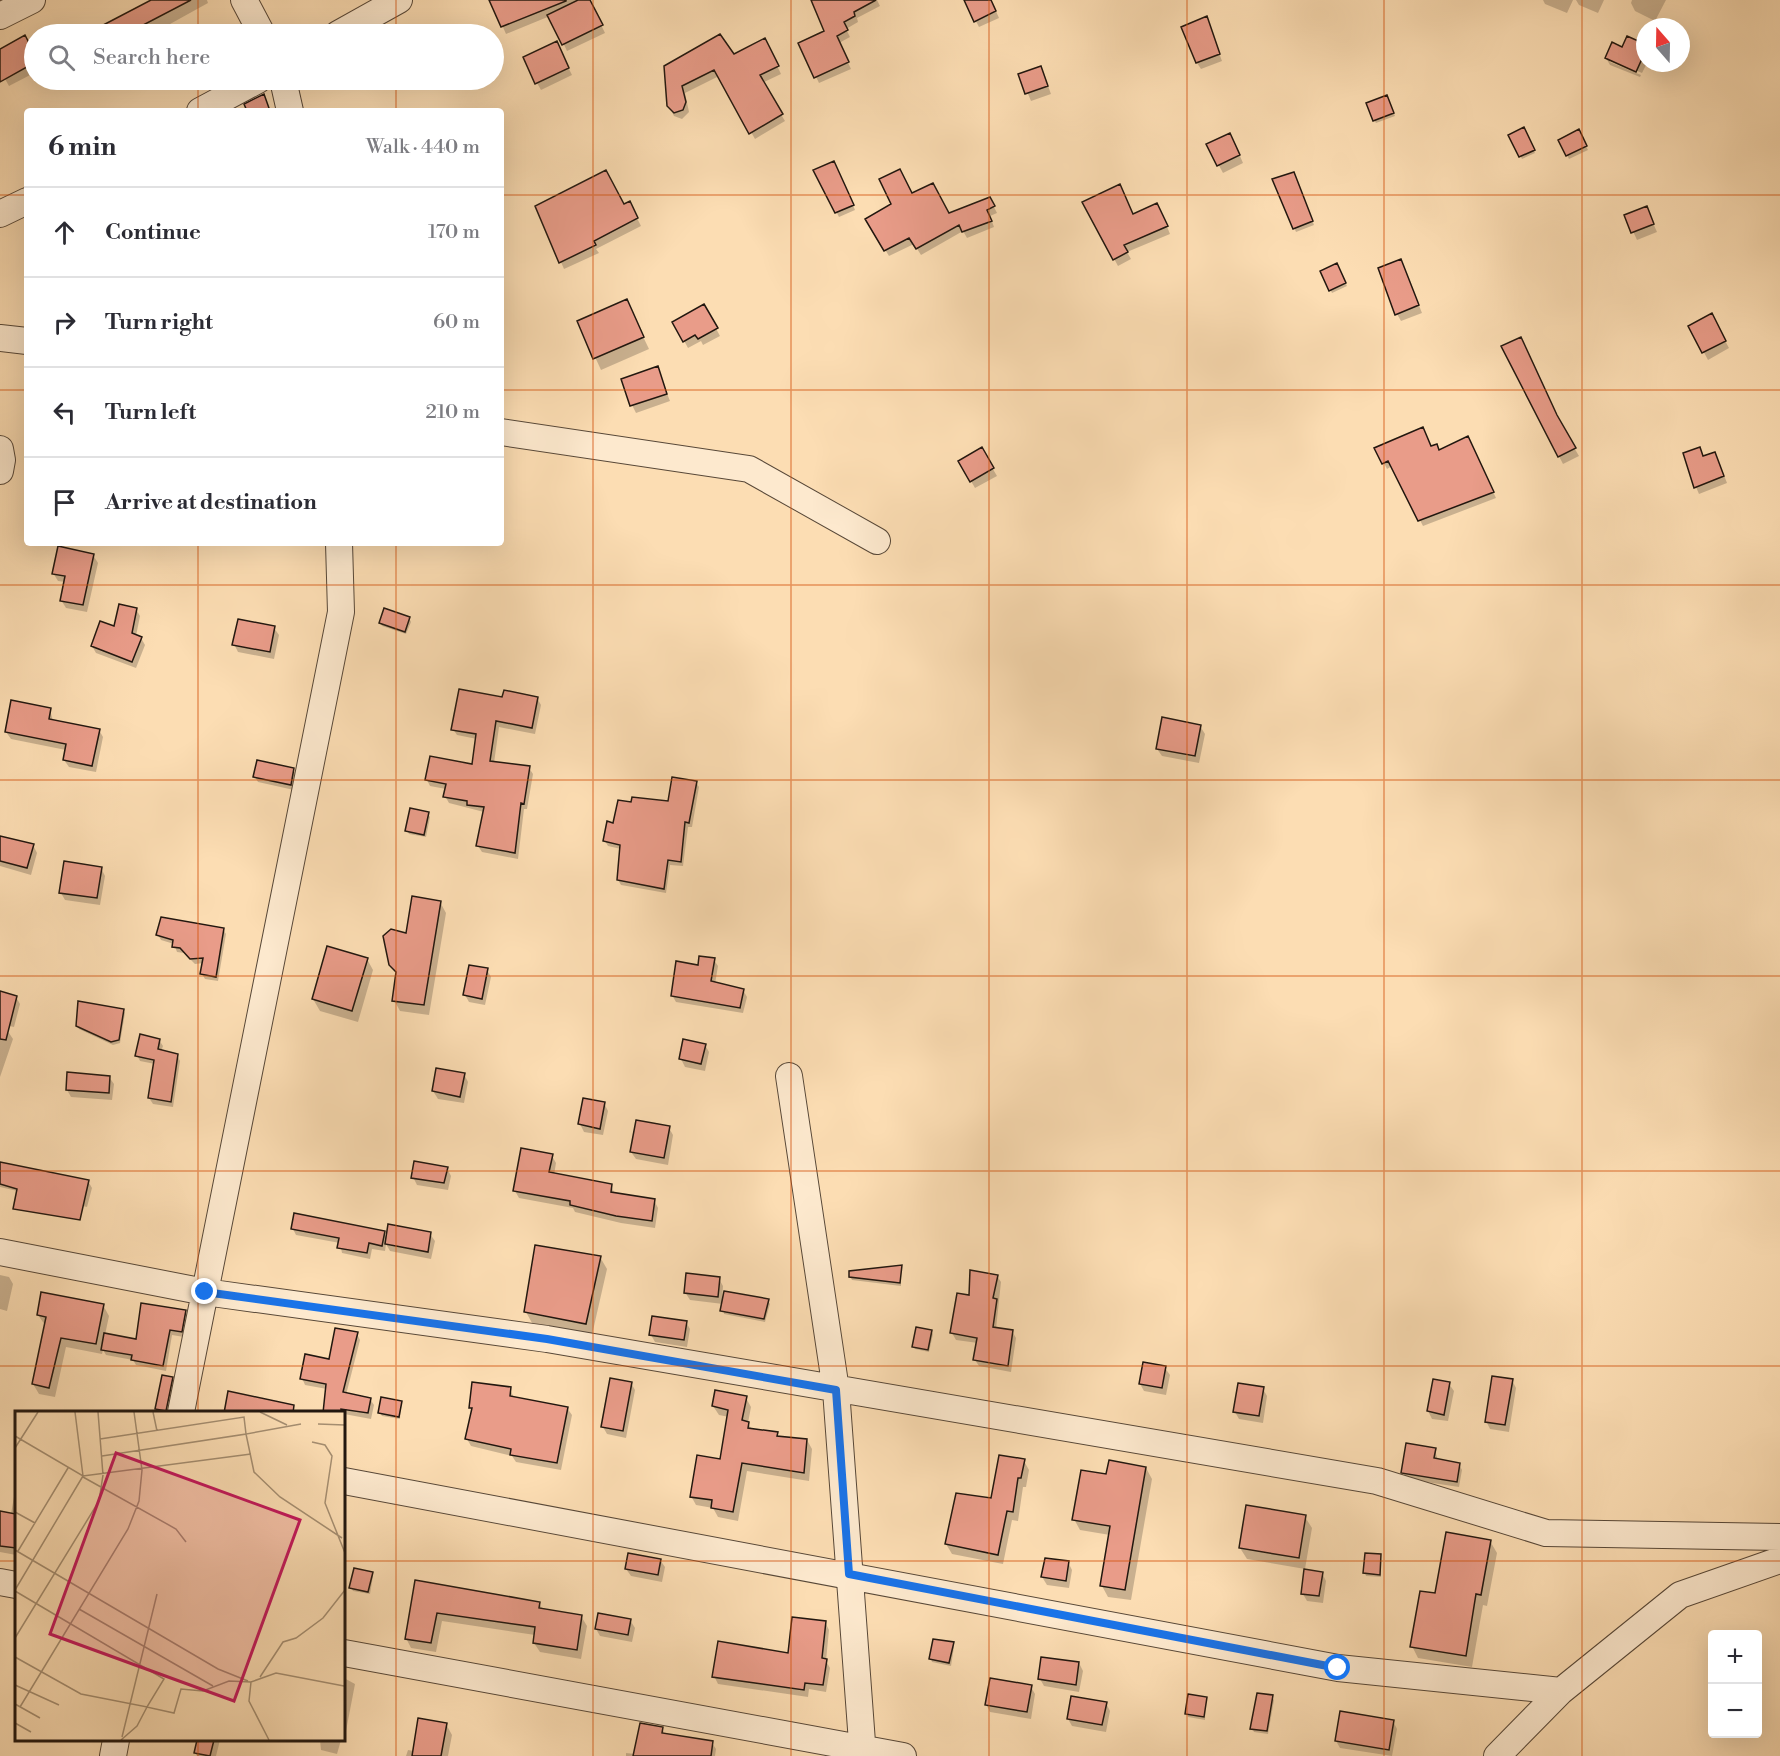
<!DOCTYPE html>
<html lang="en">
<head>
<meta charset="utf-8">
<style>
  body { margin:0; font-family:"Libre Bodoni",serif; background:#f7f7f7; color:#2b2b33 }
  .controls { position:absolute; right:18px; bottom:18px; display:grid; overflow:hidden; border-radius:6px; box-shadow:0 6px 24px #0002 }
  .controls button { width:54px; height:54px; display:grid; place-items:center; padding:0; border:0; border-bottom:2px solid #e1e1e2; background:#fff; color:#2b2b33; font:30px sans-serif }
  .compass { position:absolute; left:1636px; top:18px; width:54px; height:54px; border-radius:50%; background:#fff; box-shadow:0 6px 24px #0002; rotate:340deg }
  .stop { position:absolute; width:18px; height:18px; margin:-14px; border:4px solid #1a73e8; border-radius:50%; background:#fff }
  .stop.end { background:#1a73e8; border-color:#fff; box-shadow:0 2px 6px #0008 }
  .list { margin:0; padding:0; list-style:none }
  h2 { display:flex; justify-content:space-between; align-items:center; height:78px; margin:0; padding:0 24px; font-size:26px }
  h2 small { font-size:20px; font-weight:400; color:#7c7c81 }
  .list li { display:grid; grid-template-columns:39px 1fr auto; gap:18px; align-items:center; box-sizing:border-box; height:90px; padding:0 24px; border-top:2px solid #e1e1e2 }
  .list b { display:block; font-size:22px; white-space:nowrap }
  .list em { font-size:20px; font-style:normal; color:#7c7c81 }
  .icon { flex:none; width:33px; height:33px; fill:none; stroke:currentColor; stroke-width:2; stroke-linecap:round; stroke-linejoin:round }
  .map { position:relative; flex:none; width:1780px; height:1756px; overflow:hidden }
  .search { position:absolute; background:#fff; box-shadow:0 6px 24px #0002; left:24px; top:24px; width:480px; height:66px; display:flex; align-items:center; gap:15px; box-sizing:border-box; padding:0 21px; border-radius:33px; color:#7c7c81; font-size:22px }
  .panel { position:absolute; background:#fff; box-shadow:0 6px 24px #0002; left:24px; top:108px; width:480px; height:438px; border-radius:6px }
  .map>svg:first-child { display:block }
  .shadow { fill:#0003 }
  .building { fill:#e99c89; stroke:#22170f; stroke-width:1.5 }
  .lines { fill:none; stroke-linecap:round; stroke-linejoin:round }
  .minor-casing { stroke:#584838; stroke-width:28 }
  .minor { stroke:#fde9ce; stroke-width:26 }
  .route { stroke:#1a73e8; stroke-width:8 }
  .grid { fill:none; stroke:#d4520c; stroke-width:1.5; stroke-opacity:0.55 }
  .inset-road { fill:none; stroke:#a58e71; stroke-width:1.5 }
  .view { fill:#c2185b; fill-opacity:0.15; stroke:#c2185b; stroke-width:3 }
  .inset-edge { fill:none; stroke:#22170f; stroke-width:3 }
</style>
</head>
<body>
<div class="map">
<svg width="1780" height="1756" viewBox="0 0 1780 1756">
  <rect width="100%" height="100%" fill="#fcddb3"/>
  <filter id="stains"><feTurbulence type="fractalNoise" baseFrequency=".00333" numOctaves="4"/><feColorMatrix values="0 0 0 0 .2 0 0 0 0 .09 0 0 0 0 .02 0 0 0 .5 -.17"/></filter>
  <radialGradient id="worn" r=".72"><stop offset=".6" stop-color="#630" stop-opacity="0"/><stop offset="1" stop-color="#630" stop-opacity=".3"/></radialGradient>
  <path class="shadow" d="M154 0H207L208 3 152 34 151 31 144 34H97Z
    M491 0H589L605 33 567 51 550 16 506 34Z
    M812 0H877L880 6 857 18 858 22 846 29 850 37 839 43 851 69 819 83 800 44 826 31Z
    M965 0H991L999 18 979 27Z
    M1543 0H1573L1567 13 1545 4Z
    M1576 0H1604L1598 13 1579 5Z
    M1632 0H1666L1655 21 1635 11 1631 3Z
    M1206 18 1222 61 1201 69 1197 63Z
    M25 37 34 55V73L9 86 0 70V51Z
    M1645 45 1647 63 1642 73 1610 59V62L1641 75 1640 77 1610 65 1606 58 1623 49Z
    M768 47 781 74 762 83 785 121 755 139 719 76 685 93 689 112 682 119 674 116 670 108 666 67Z
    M560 51 572 75 541 90 537 83Z
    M1020 75H1044L1051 94 1031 101Z
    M310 80H326L328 82 314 89Z
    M1388 100 1395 116 1376 123 1374 120Z
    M1523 129 1535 153 1522 159 1510 136Z
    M1578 131 1588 150 1569 159 1560 140Z
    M1234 142 1243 163 1223 173 1208 145Z
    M837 168 855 210 839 217 815 170Z
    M1295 176 1314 225 1296 232 1274 180Z
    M912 195 948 214 993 205 997 213 990 216 994 227 967 238 963 231 921 255 914 244 889 256 867 220Z
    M1084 203 1133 215 1161 212 1170 234 1127 252 1131 259 1118 266Z
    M624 206 633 210 641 226 596 249 599 253 564 269 537 207Z
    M1646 207 1657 232 1637 240 1626 216Z
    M1401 260 1422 313 1401 321 1397 314Z
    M1336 265 1347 286 1332 293 1322 272Z
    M626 301 649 349 601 370 579 322Z
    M704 306 720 336 703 345 701 341 688 348 674 322Z
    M1711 315 1729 348 1708 360 1690 326Z
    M1503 347 1560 424 1579 456 1563 464Z
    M657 368 670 401 636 413 632 405Z
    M1470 444 1496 498 1423 526 1392 466 1387 469 1377 449 1431 448 1439 451Z
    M981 449 997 476 975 488 960 462Z
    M1718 460 1727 483 1699 494 1686 464Z
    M93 555 98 563 87 612 66 608 61 600 65 582 58 581 53 573Z
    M136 609 140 616 136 636 141 638 145 645 136 668 96 653 92 646Z
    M409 618 411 622 406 634 382 626 380 622Z
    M274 628 279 635 274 659 238 652 234 644Z
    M537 698 541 705 535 734 499 727 494 763 529 768 533 774 527 809H524L518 859 482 852 478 846 484 812 449 803 445 796 446 789 430 786 427 780 474 766 477 739 457 735 453 729 504 699Z
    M50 710 53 721 99 730 103 737 96 772 69 767 64 760 66 750 11 739 6 732Z
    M1200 726 1205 734 1199 763 1162 756 1157 749Z
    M293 770 297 775 294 790 258 782 255 777Z
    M696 782 699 787 692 827H688L683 866 670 865 666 893 621 885 618 880 621 849 608 846 605 841 614 824 632 804 669 802Z
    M428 814 430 817 426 837 409 834 407 830Z
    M0 837 33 845 37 853 31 875 0 866Z
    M101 868 105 876 100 905 65 900 61 893Z
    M440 902 446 913 429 1015 400 1011 394 1000 397 975 391 964 408 935Z
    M223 929 226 934 218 981 205 979 202 974 204 963 195 964 184 953 177 952 174 944 161 940 158 935Z
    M367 959 373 970 358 1022 320 1011 313 999Z
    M714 960 718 966 715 984 743 990 747 997 743 1013 676 1002 672 995 699 967Z
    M487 970 491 977 485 1005 469 1002 465 995Z
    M0 993 16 997 20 1004 14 1027 0 1024Z
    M123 1010 125 1013 120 1043 113 1045 79 1029 77 1026Z
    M0 1031 9 1033 13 1039 0 1077Z
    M159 1040 163 1046 161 1052 177 1055 180 1061 173 1107 153 1104 149 1098 155 1064 140 1061 137 1055Z
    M705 1045 709 1052 705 1071 685 1067 681 1059Z
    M464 1074 468 1082 464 1103 438 1099 433 1091Z
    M109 1077 114 1084 112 1100 71 1097 67 1090Z
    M604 1103 608 1111 603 1135 584 1132 580 1124Z
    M669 1128 673 1135 668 1165 636 1159 631 1152Z
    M552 1156 556 1163 554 1175 611 1185 615 1195 654 1200 658 1208 655 1228 621 1223 575 1212 573 1208 519 1198 515 1191Z
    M0 1164 88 1181 92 1188 87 1207 0 1187Z
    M447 1168 451 1176 448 1190 417 1185 413 1177Z
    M293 1229 384 1233 387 1239 430 1234 435 1241 431 1259 390 1251 386 1244 385 1251 372 1249 370 1259 342 1253 340 1243 296 1235Z
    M600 1257 607 1269 592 1335 532 1323 526 1312Z
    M901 1266V1286L852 1280 850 1276Z
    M0 1275 9 1277 13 1284 7 1311 0 1309Z
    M997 1276 1001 1282 996 1329 1012 1331 1016 1338 1011 1372 979 1366 975 1360 978 1343 956 1340 952 1333 971 1296Z
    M719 1279 723 1286 722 1300 768 1301 770 1304 765 1322 724 1314 723 1304 690 1300 685 1292Z
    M103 1305 109 1316 105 1335 137 1340 185 1311 189 1317 184 1337 172 1335 166 1371 136 1365 133 1360 106 1355 103 1350 102 1354 66 1347 55 1397 39 1394 33 1384 45 1325 38 1315Z
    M686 1322 690 1329 687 1347 655 1342 651 1335Z
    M931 1331 933 1334 929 1352 915 1349 913 1346Z
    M357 1334 360 1340 346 1395 370 1399 374 1405 371 1419 344 1414V1420V1412H324L327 1389 305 1385 302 1378 330 1360Z
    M1165 1368 1170 1375 1166 1395 1144 1391 1140 1384Z
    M172 1378 176 1385 171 1412H158L156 1409Z
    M1512 1380 1516 1388 1509 1432 1490 1429 1486 1421Z
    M631 1383 635 1390 626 1438 607 1434 603 1427Z
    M1449 1384 1454 1391 1448 1421 1432 1419 1428 1411Z
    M510 1389 514 1398 567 1408 572 1415 561 1470 516 1462 512 1456 471 1446 467 1439 473 1412 470 1407Z
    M1263 1389 1267 1396 1263 1423 1239 1419 1235 1412Z
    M746 1398 751 1407 748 1423 752 1430 777 1433 780 1438 807 1440 812 1449 809 1481 747 1471 738 1521 718 1517 713 1508 696 1505 691 1496 721 1461 729 1417 719 1415 713 1406Z
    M401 1402 400 1419 382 1416 380 1413Z
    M1435 1450 1438 1461 1459 1464 1462 1470 1459 1487 1406 1479 1403 1472Z
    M1024 1461 1029 1470 1026 1487H1023L1018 1521 1012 1520 1003 1564 952 1554 946 1544 992 1500Z
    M1146 1468 1152 1479 1131 1600 1108 1597 1102 1586 1110 1535 1080 1530 1074 1519 1108 1476Z
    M16 1485V1555L0 1552V1512L11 1514Z
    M1305 1517 1312 1528 1305 1569 1247 1559 1240 1548Z
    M1490 1541 1497 1553 1487 1606 1483 1605 1472 1667 1418 1658 1412 1646 1436 1595Z
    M1381 1556V1577L1366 1576 1365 1573Z
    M660 1560 665 1567 662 1582 631 1576 626 1569Z
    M1068 1562 1072 1570 1069 1588 1047 1585 1042 1577Z
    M372 1573 373 1576 370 1594 353 1591 351 1587Z
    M1322 1573 1326 1581 1323 1603 1307 1601 1303 1594Z
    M417 1582 539 1603 543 1610 581 1616 587 1626 581 1659 540 1652 534 1643 535 1635 442 1621 436 1652 411 1648 406 1638Z
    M630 1620 635 1628 632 1642 600 1636 596 1629Z
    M825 1622 829 1630 826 1661 830 1668 826 1692 809 1689 808 1697 718 1684 714 1676 789 1655Z
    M953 1643 954 1647 951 1666 932 1662 931 1659Z
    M1079 1663 1083 1671 1079 1692 1044 1686 1040 1679Z
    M344 1678 355 1684 346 1731H344Z
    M1031 1687 1035 1694 1031 1719 990 1712 986 1704Z
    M1272 1697 1274 1700 1268 1734 1254 1732 1252 1728Z
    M1206 1698 1205 1720 1188 1717 1187 1714Z
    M1106 1703 1110 1711 1106 1732 1072 1726 1068 1719Z
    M1393 1721 1397 1729 1392 1756 1340 1748 1336 1741Z
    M446 1724 452 1735 448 1756H406L408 1750 414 1751Z
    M662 1728 665 1735 712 1743 716 1749 715 1756H626V1753L635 1754Z
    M198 1740H220L216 1756H197L195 1752Z
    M320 1740H341L337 1754 321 1750Z"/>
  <path class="building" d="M151 0H191L126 34H86Z
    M489 0H566V1L501 27Z
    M578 0H590L603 25 562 45 547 15Z
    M811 0H876L854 12 855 16 844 22 848 30 837 36 849 62 814 78 798 43 824 31Z
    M964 0H991L996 11 974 22Z
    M1207 16 1220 54 1196 63 1181 27Z
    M720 34 734 54 765 38 779 66 760 75 783 114 749 134 714 70 682 86 686 102 683 110 674 113 667 106 664 66Z
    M25 35 34 53V63L0 82V49Z
    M1627 36 1645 44V52L1636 72 1605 58 1612 42 1622 47Z
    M557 41 569 68 535 84 523 57Z
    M1041 66 1048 86 1025 94 1018 74Z
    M264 94 270 111H247L244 104Z
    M1387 95 1394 113 1373 121 1366 103Z
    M1524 127 1535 150 1519 157 1508 135Z
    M1579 129 1587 146 1566 156 1558 140Z
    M1230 133 1240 155 1217 166 1206 144Z
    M834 161 854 205 835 213 813 170Z
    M900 169 912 193 933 183 949 213 990 197 995 206 987 210 992 221 962 232 959 225 916 249 909 238 884 251 865 219 891 204 879 179Z
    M606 170 624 204 630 201 638 218 594 241 596 245 559 263 535 206Z
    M1294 172 1313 221 1293 229 1272 179Z
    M1120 184 1133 214 1157 203 1168 226 1124 245 1128 252 1113 260 1082 202Z
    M1647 206 1654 224 1631 233 1624 215Z
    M1401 259 1419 305 1395 315 1378 268Z
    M1337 263 1346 283 1329 291 1320 271Z
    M627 299 644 337 593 359 577 321Z
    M704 304 718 328 698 339 695 335 683 342 672 322Z
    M1712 313 1726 341 1702 353 1688 326Z
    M1521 337 1557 415 1576 448 1558 457 1501 346Z
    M658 366 667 394 630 406 621 379Z
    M1423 427 1431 446 1437 444 1439 450 1468 436 1494 492 1418 521 1388 461 1382 464 1374 448Z
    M982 447 994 468 970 482 958 461Z
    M1700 447 1703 456 1715 452 1724 476 1694 488 1683 453Z
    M58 546 94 554 83 605 60 601 65 576 52 574Z
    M119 604 137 608 132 633 142 637 132 662 91 646 100 621 114 626Z
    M384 608 410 617 405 632 379 623Z
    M238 619 275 626 270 652 232 645Z
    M459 689 502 697 504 690 538 697 532 728 496 721 490 761 530 766 524 804 521 803 515 853 476 846 484 807 467 805V801L443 797 446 784 425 780 430 756 472 764 476 734 451 730Z
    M11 700 51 708 49 719 100 729 92 766 63 760 66 744 5 732Z
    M1162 717 1201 725 1195 756 1156 749Z
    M257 760 294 768 291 785 253 777Z
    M672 777 697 781 689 823 685 822 681 862 668 860 664 889 617 880 620 845 603 841 607 821 613 823 618 800 631 802 632 797 668 801Z
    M410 808 429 812 424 835 405 831Z
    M0 836 34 844 27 868 0 861Z
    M64 861 102 867 97 898 59 893Z
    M412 896 441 901 424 1005 392 1001 396 972 389 965 383 936 391 929 406 933Z
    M161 917 224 928 216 977 200 974 203 958 190 959 180 948 172 947 173 940 156 935Z
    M327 946 368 958 352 1011 312 999Z
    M699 956 715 958 711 981 744 989 740 1008 671 996 676 961 698 965Z
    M469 965 488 968 482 999 463 995Z
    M0 991 17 996 6 1040 0 1039Z
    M78 1001 124 1009 119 1040 111 1042 76 1026Z
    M140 1034 160 1039 158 1049 178 1054 171 1102 148 1098 154 1060 135 1056Z
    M683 1039 706 1044 701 1064 679 1059Z
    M436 1068 465 1073 460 1097 432 1091Z
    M67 1072 110 1076 109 1093 66 1090Z
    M583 1098 605 1102 600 1129 578 1124Z
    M636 1120 670 1126 664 1158 630 1152Z
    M521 1148 553 1154 549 1172 612 1184 611 1192 655 1199 652 1221 616 1216 570 1205V1201L513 1191Z
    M414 1161 448 1167 444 1183 411 1178Z
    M0 1162 89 1180 80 1220 13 1209 17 1189 0 1184Z
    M294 1213 385 1231 382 1246 369 1243 367 1253 337 1248 339 1238 291 1229Z
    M388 1224 431 1232 428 1252 385 1244Z
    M535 1245 601 1256 586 1324 524 1312Z
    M902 1265 900 1283 849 1277V1271Z
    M970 1270 998 1275 993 1298 997 1299 993 1327 1013 1330 1008 1366 973 1360 977 1338 950 1333 957 1293 969 1295Z
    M686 1273 720 1277 718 1297 684 1293Z
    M724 1291 769 1299 764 1319 720 1311Z
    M41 1292 104 1304 96 1344 61 1338 49 1388 32 1384 46 1317 37 1315Z
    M141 1303 186 1310 182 1332 170 1330 163 1366 131 1360 132 1355 101 1350 104 1333 136 1339Z
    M652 1316 687 1321 684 1340 649 1335Z
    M916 1327 932 1330 928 1350 912 1347Z
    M335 1328 358 1332 343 1392 371 1398 368 1413 341 1409V1413H323L326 1384 300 1379 305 1354 329 1359Z
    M1143 1362 1166 1366 1162 1388 1139 1384Z
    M162 1375 173 1377 166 1411 155 1409Z
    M1492 1376 1513 1379 1505 1425 1485 1422Z
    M610 1378 632 1382 623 1431 601 1427Z
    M1433 1379 1450 1382 1444 1415 1427 1411Z
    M472 1382 511 1387 510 1396 568 1407 557 1463 510 1455 511 1449 465 1439 472 1408H469Z
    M1238 1383 1264 1387 1259 1416 1233 1412Z
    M715 1390 747 1396 742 1420 749 1422 748 1428 778 1432 777 1436 807 1439 804 1473 742 1463 733 1512 711 1508 712 1500 690 1497 697 1455 720 1459 728 1410 712 1406Z
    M228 1391 294 1405 293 1413H224Z
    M381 1397 402 1401 399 1417 378 1413Z
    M1406 1443 1436 1448 1434 1458 1460 1463 1457 1482 1401 1473Z
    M999 1455 1025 1459 1021 1478H1018L1013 1512 1007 1511 998 1555 945 1544 956 1493 991 1498Z
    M1109 1460 1146 1467 1125 1590 1100 1586 1110 1526 1072 1520 1081 1470 1106 1474Z
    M1246 1505 1306 1515 1299 1558 1239 1548Z
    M0 1511 16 1514V1548L0 1546Z
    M1446 1532 1491 1540 1481 1595 1476 1594 1466 1656 1410 1647 1420 1591 1435 1593Z
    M628 1553 661 1559 658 1575 625 1569Z
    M1365 1553 1381 1554 1380 1575 1363 1573Z
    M1045 1558 1069 1561 1066 1581 1041 1577Z
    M354 1568 373 1572 368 1592 349 1588Z
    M1304 1569 1323 1572 1319 1596 1301 1594Z
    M415 1580 540 1602 539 1608 582 1615 577 1650 533 1643 535 1627 437 1613 431 1643 405 1639Z
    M598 1613 631 1619 628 1635 595 1629Z
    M792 1617 826 1621 822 1658 827 1659 823 1685 805 1683 804 1690 712 1677 718 1641 788 1653Z
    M933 1639 954 1642 949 1663 929 1659Z
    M1041 1657 1079 1662 1076 1685 1038 1679Z
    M990 1678 1032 1685 1027 1712 985 1705Z
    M1257 1693 1273 1695 1267 1731 1250 1729Z
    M1188 1694 1207 1697 1204 1717 1185 1714Z
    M1071 1696 1107 1702 1102 1725 1067 1719Z
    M1340 1711 1394 1720 1389 1750 1335 1741Z
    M418 1718 447 1723 441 1756H412Z
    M640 1723 663 1727 662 1733 713 1741 711 1756H633Z
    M197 1740H214L210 1756 194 1753Z"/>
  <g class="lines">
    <g class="minor-casing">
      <path id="minor" d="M244 0 262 34
        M0 16 32 0
        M338 34 399 0
        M283 80 290 111
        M200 111 258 80
        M0 214 27 201
        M0 338 27 341
        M501 432 749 469 877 541
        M0 449 2 460 0 471
        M789 1076 836 1390 863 1756
        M0 1252 205 1292 547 1339 1377 1481 1546 1533 1780 1537
        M181 1412 341 612 339 543
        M344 1481 1338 1668 1561 1691
        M0 1582 16 1585
        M344 1653 903 1756
        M113 1756 116 1740
        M1497 1756 1561 1691 1680 1595 1780 1560"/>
    </g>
    <use href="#minor" class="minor"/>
  </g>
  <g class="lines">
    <path class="route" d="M205 1292 547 1339 836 1390 849 1574 1338 1668"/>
  </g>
  <path class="grid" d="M198 0V34M396 0V34M593 0V1756M791 0V1756M989 0V1756M1187 0V1756M1384 0V1756M1582 0V1756M198 80V111M396 80V111M0 195H27M501 195H1780M0 390H27M501 390H1780M198 543V1412M396 543V1756M0 585H1780M0 780H1780M0 976H1780M0 1171H1780M0 1366H1780M0 1561H16M344 1561H1780M198 1740V1756"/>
  <g transform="translate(15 1411)">
    <rect width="330" height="330" fill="#fcddb3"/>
    <path class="inset-road" d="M138 1 142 20M245 1 272 14M286 13 231 23 239 61 265 86 327 127M303 13 330 14M0 25 68 65 236 43M85 28 229 6 231 23 87 45M297 31 310 34 317 45 310 92 330 142M0 37 23 1M68 66 161 118 171 131M0 101 20 112M0 139 203 258 233 270M3 140 53 57M0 179 68 65 60 1M0 180 149 268 132 296 66 283 0 246M64 198 198 275M0 227 84 90 88 64 83 1M245 266 268 231 281 227 308 207 330 179M236 271 234 290 254 329M0 274 44 294M0 293 25 307M5 296 113 118 124 90 127 59 119 1M0 312 16 321M107 326 142 183M106 329 122 315 132 296 159 302 166 278 188 280 214 270 236 271 261 262 329 275"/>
    <path class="view" d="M101 42 285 109 219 290 35 223Z"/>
    <rect width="330" height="330" class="inset-edge"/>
  </g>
  <rect width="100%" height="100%" filter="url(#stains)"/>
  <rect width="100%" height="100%" fill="url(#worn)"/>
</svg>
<div class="controls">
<button>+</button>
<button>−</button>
</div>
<svg class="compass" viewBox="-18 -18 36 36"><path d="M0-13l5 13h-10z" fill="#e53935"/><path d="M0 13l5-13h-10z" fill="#7c7c81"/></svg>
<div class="stop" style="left:1338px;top:1668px"></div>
<div class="stop end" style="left:205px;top:1292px"></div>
<div class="search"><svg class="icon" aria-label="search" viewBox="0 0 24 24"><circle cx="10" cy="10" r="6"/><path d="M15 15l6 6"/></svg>Search here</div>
<section class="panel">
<h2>6 min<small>Walk · 440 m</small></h2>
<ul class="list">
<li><svg class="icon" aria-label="ahead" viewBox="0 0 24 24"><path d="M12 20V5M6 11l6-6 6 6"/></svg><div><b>Continue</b></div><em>170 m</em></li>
<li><svg class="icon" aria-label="right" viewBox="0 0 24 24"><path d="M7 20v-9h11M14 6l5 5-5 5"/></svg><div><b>Turn right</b></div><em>60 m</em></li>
<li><svg class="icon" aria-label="left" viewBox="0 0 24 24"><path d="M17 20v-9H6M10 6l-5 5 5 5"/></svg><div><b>Turn left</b></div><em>210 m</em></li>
<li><svg class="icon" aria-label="arrive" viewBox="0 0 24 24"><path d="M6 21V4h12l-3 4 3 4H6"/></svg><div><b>Arrive at destination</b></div></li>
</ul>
</section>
</div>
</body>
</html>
